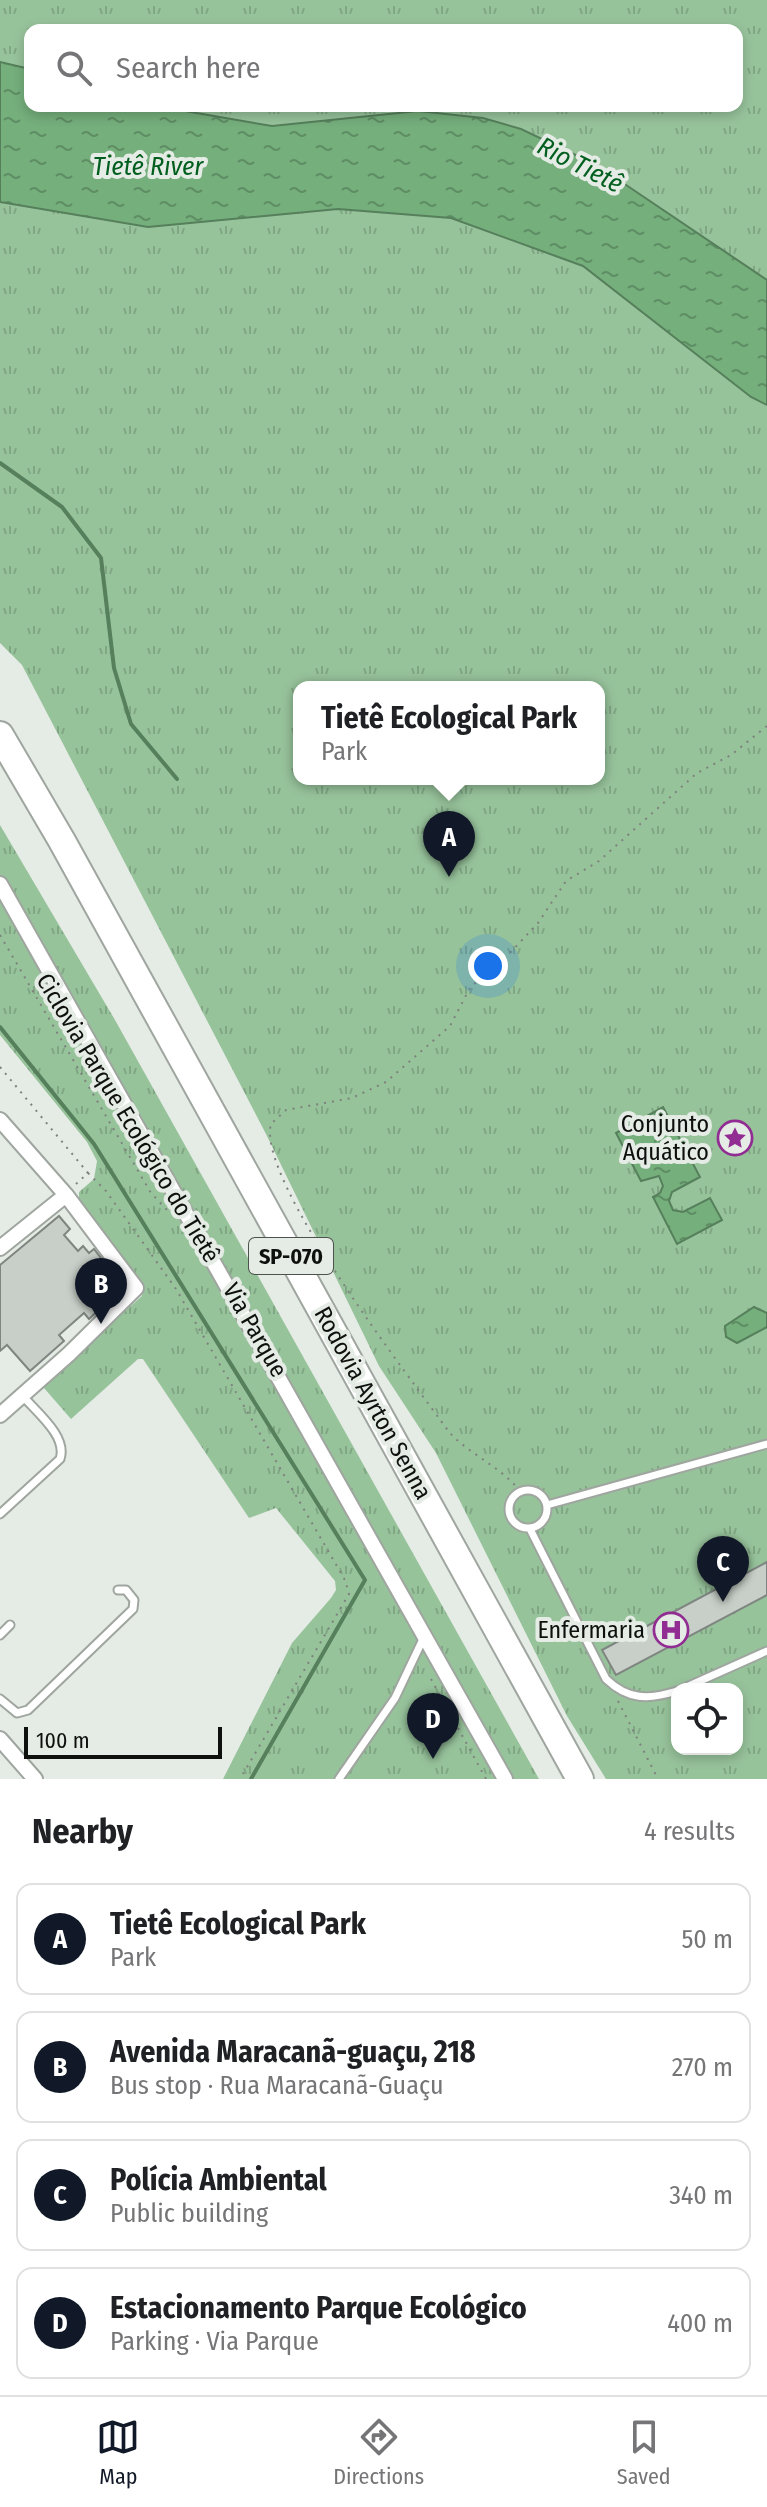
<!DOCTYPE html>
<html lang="en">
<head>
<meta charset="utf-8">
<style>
  body { margin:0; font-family:"Fira Sans Condensed",sans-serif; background:#f6f6f6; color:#202124 }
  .controls { position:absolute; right:24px; bottom:24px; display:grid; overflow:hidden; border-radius:16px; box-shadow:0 4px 12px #0003 }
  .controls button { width:72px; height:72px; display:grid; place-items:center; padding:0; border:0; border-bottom:2px solid #e0e0e0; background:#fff; color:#202124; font:40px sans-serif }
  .scale { position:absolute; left:24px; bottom:20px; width:198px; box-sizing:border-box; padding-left:8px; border:4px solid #0e100e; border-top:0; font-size:22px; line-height:28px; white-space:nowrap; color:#0e100e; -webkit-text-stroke:6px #e5ebe5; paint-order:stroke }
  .you { position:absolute; left:488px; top:966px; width:28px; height:28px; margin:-20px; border:6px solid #fff; border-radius:50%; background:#1a73e8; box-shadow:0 0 0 12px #1a73e833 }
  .badge { display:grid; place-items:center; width:52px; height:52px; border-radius:50%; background:#111827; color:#fff; font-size:26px; font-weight:700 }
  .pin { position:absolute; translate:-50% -66px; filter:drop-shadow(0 2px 4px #0008) }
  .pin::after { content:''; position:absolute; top:42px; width:28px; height:24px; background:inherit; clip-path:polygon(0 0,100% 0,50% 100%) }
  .popup { position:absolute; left:293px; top:681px; width:312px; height:104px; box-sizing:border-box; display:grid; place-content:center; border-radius:16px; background:#fff; filter:drop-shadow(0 2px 6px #0005); font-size:26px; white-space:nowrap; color:#757577 }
  .popup b { font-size:30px; color:#202124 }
  .popup::after { content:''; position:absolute; left:50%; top:100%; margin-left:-16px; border:16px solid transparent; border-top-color:#fff }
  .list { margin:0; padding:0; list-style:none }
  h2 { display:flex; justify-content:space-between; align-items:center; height:104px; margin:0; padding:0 32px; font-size:34px }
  h2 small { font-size:26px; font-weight:400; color:#757577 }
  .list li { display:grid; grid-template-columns:52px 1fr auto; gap:24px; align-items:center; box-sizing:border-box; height:112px; margin:0 16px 16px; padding:0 16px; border:2px solid #e0e0e0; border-radius:16px }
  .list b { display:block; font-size:30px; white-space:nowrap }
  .list p { margin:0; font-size:26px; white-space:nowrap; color:#757577 }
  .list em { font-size:26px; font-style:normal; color:#757577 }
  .icon { flex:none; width:44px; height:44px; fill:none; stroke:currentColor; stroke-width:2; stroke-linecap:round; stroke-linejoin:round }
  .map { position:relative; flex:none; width:767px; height:1779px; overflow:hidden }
  .search { position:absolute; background:#fff; box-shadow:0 4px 12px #0003; left:24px; right:24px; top:24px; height:88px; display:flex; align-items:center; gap:20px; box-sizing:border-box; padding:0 28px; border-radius:16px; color:#757577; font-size:30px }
  .sheet { height:616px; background:#fff }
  nav { display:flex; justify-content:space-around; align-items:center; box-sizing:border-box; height:112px; border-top:2px solid #e0e0e0; background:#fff; font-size:22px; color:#757577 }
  nav a { display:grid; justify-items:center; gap:4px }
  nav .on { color:#111827 }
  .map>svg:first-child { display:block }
  .park { fill:url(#park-tufts); fill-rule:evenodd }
  .water { fill:url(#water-ripples); stroke:#567f5b; stroke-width:2 }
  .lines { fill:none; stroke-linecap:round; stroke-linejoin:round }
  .stream { stroke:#567f5b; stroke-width:4 }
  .building { fill:#c8cfc8; stroke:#7f8580; stroke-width:2 }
  .lane-casing { stroke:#9fa59f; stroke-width:11 }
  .street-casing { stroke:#9fa59f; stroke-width:18 }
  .highway-casing { stroke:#9fa59f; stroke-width:30 }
  .path { stroke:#7e827e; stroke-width:2; stroke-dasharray:2 6; stroke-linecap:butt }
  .lane { stroke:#fff; stroke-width:7 }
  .street { stroke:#fff; stroke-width:14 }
  .highway { stroke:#fff; stroke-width:26 }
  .labels { text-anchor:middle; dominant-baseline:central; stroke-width:8; stroke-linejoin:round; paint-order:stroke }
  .shield { fill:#e5ebe5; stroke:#4e524e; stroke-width:2 }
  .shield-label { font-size:22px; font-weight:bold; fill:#0e100e }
  .street-label { font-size:24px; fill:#0e100e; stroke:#e5ebe5 }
  .poi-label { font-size:24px; fill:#0e100e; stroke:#e5ebe5; text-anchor:end }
  .water-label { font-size:26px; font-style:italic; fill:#005e1e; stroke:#e5ebe5 }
</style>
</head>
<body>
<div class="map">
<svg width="767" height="1779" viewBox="0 0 767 1779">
  <defs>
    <pattern id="park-tufts" width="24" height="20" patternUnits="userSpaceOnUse" patternTransform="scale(2)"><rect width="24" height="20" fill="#97c39b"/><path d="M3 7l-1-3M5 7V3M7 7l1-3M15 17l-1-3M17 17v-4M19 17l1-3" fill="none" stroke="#81a684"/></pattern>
    <pattern id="water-ripples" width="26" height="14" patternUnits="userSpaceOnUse" patternTransform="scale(2)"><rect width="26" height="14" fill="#75af7c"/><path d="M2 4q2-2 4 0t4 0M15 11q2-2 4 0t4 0" fill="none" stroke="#5e8d64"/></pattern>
  </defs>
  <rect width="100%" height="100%" fill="#e5ebe5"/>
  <path class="park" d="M0 0H767V1779H606L567 1716 436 1453 379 1366 266 1134 22 665 0 643ZM30 30H737V106H30ZM299 687H599V779H299ZM677 1689H737V1749H677Z
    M0 825 115 1020 539 1779H223L292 1643 331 1598 336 1590 335 1581 276 1508 249 1518 143 1359H138L71 1419 44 1388V1384L142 1296 143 1286 79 1203V1192L94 1179 97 1161 87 1142 0 1035Z"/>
  <path class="water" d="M0 62 30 69V106H156L272 126 418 111 483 118 521 129 595 164 767 280V405L751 397 583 266 451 218 338 209 148 227 0 202Z
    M663 1107 700 1177 672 1192 669 1201 673 1210 683 1212 710 1198 722 1220 677 1244 653 1197 660 1193 663 1186 659 1176 641 1181 616 1133Z
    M754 1307 767 1313V1327L737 1343 726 1337 725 1326Z"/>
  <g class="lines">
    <path class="stream" d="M0 463 62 507 101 558 114 668 131 724 177 779
      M0 1027 94 1144 365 1580 251 1779"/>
  </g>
  <path class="building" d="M59 1216 70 1229 64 1235 78 1251 83 1246 89 1253 94 1249 123 1287 89 1319 84 1313 59 1335 64 1341 30 1371 7 1345 0 1351V1265Z
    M767 1562V1595L616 1675 602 1650Z"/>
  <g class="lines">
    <g class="lane-casing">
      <path id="lane" d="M509 1509a19 19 0 1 1 38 0a19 19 0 1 1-38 0Z
        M547 1505 767 1444
        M0 1514 60 1459C68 1436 35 1411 22 1395
        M530 1529 606 1679C628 1700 648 1700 677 1691
        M0 1635 10 1625
        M682 1689 767 1651
        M0 1699 17 1713 28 1710 133 1609 134 1600 126 1590H118
        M339 1779 395 1698 424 1637"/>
    </g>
    <g class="street-casing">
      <path id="street" d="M0 884 505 1779
        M0 1120 66 1195 136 1288 69 1354 0 1415
        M0 1248 66 1195
        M0 1739 35 1779"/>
    </g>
    <g class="highway-casing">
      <path id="highway" d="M0 735 62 841 580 1779"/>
    </g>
    <path class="path" d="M0 935 151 1193 167 1210
      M0 1067 88 1173 76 1184
      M88 1173 106 1191 176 1289 345 1580 349 1594 240 1779
      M520 1491C500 1466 470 1455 449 1432 412 1380 256 1180 271 1124L286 1110 352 1098 386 1082 450 1026 471 986 493 971 538 923 566 881 599 861 697 773 731 755 767 726
      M431 1679 486 1779
      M618 1701 658 1779"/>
    <use href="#lane" class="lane"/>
    <use href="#street" class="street"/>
    <use href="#highway" class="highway"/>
  </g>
  <defs>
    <g id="sight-ring" transform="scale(1.8)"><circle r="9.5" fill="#e5ebe5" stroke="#912c92" stroke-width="1.5"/><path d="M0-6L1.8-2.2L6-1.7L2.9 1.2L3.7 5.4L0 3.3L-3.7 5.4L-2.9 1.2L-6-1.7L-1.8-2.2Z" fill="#912c92"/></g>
    <g id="hospital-ring" transform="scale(1.8)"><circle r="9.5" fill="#e5ebe5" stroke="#912c92" stroke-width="1.5"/><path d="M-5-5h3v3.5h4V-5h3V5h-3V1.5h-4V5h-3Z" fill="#912c92"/></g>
  </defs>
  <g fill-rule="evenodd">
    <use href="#sight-ring" x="735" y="1138"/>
    <use href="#hospital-ring" x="671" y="1630"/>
  </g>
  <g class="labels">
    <rect class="shield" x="249" y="1238" width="84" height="36" rx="6"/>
    <g class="shield-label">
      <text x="291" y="1256">SP-070</text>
    </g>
    <g class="street-label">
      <text transform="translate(128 1118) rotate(59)">Ciclovia Parque Ecológico do Tietê</text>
      <text transform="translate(255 1330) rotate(60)">Via Parque</text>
      <text transform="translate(373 1403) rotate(61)">Rodovia Ayrton Senna</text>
    </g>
    <g class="poi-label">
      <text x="709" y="1124">Conjunto<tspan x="709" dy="28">Aquático</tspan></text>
      <text x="645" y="1630">Enfermaria</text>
    </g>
    <g class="water-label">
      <text transform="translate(580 165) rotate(27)">Rio Tietê</text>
      <text x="148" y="166">Tietê River</text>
    </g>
  </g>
</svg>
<div class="controls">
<button><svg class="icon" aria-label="locate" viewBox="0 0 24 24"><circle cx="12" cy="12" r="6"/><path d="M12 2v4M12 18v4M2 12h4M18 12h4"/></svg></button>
</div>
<div class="scale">100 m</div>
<div class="you"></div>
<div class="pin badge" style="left:449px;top:877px">A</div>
<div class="popup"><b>Tietê Ecological Park</b>Park</div>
<div class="pin badge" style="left:101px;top:1324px">B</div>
<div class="pin badge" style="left:723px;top:1602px">C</div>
<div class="pin badge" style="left:433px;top:1759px">D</div>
<div class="search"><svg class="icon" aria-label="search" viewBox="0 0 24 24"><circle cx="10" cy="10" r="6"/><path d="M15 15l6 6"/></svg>Search here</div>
</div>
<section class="sheet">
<h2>Nearby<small>4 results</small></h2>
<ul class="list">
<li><span class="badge">A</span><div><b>Tietê Ecological Park</b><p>Park</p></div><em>50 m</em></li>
<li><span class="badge">B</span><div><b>Avenida Maracanã-guaçu, 218</b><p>Bus stop · Rua Maracanã-Guaçu</p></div><em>270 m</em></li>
<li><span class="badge">C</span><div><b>Polícia Ambiental</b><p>Public building</p></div><em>340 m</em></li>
<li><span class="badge">D</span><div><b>Estacionamento Parque Ecológico</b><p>Parking · Via Parque</p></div><em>400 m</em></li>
</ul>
</section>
<nav>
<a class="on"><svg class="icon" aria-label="map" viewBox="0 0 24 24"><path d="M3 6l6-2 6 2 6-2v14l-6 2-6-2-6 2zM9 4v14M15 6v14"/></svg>Map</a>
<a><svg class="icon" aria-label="directions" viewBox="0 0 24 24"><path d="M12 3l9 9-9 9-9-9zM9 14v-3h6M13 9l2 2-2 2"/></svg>Directions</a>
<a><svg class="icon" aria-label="saved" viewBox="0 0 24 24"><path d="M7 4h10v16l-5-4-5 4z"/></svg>Saved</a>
</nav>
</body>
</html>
